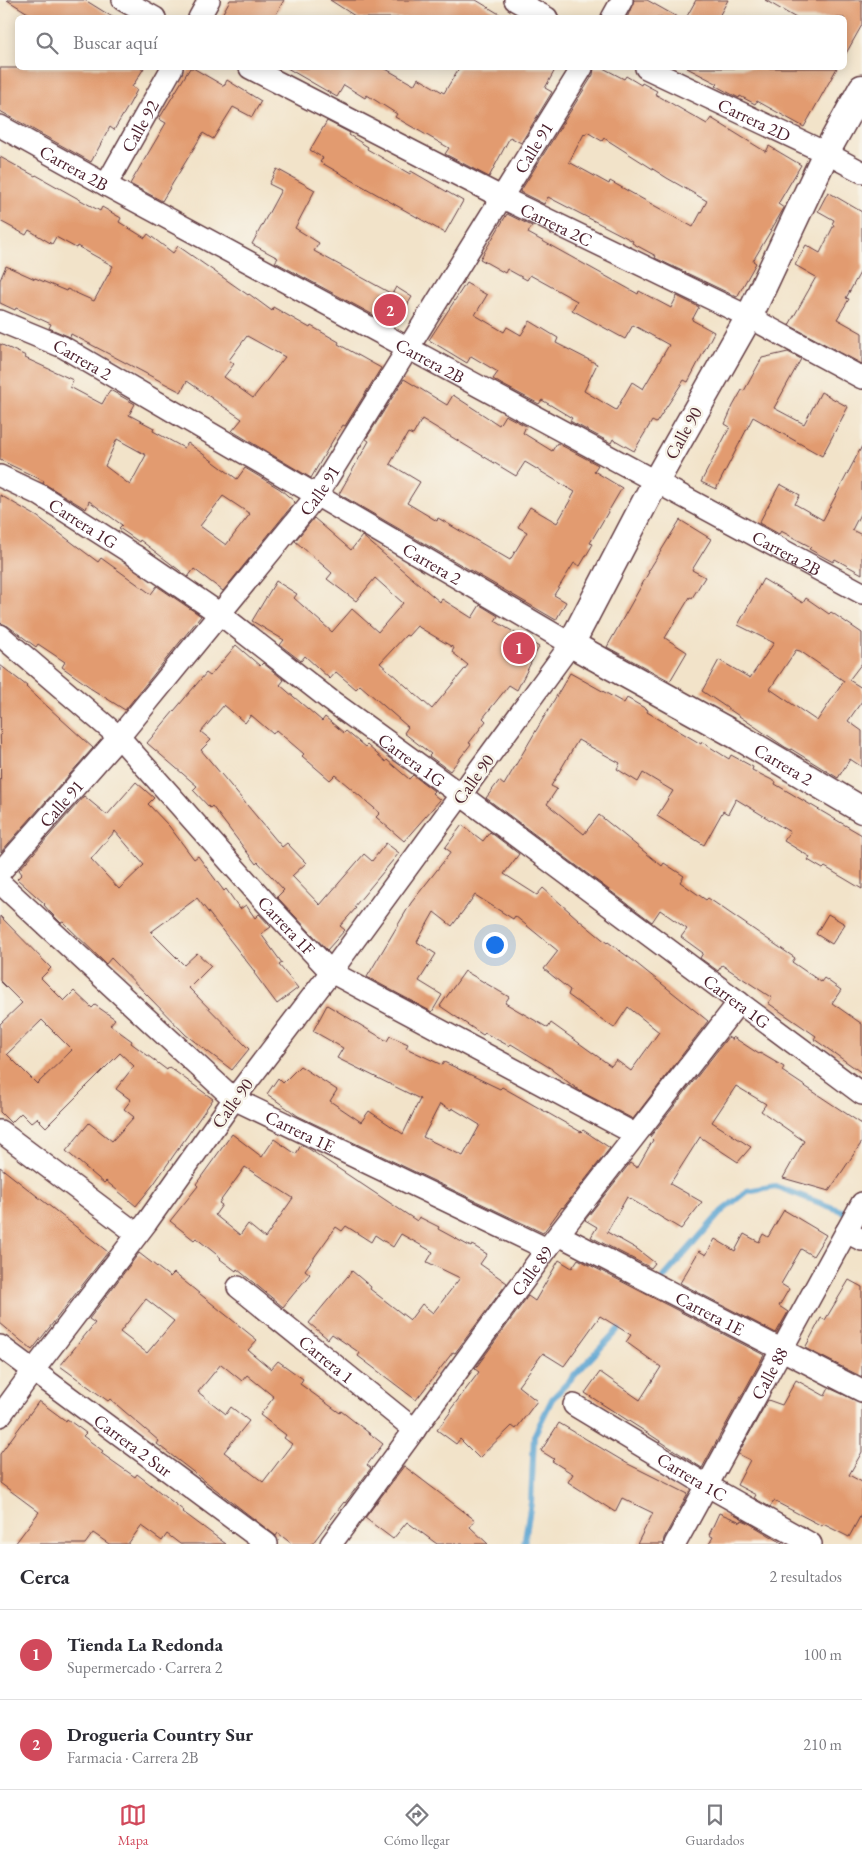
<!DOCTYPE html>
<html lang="es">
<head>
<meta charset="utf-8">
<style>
  body { margin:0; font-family:"EB Garamond",serif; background:#f7f7f7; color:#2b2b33 }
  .you { position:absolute; left:494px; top:944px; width:18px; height:18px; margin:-12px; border:4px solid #fff; border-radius:50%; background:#1a73e8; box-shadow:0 0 0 8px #1a73e833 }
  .badge { display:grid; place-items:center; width:32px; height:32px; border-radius:50%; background:#d1495b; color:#fff; font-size:16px; font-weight:700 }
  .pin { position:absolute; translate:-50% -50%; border:2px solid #fff; box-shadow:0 1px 5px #0006 }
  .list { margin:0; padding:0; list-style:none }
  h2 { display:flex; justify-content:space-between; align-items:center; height:65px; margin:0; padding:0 20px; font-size:21px }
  h2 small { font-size:16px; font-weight:400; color:#7c7c81 }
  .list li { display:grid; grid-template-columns:32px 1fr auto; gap:15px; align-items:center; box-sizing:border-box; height:90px; padding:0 20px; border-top:1px solid #e1e1e2 }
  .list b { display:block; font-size:19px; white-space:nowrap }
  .list p { margin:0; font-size:16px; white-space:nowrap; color:#7c7c81 }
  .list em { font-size:16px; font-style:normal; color:#7c7c81 }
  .icon { flex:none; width:28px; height:28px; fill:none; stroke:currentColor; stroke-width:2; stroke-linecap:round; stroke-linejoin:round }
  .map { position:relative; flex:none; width:862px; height:1544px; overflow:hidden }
  .search { position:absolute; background:#fff; box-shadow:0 2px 12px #0003; left:15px; right:15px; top:15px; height:55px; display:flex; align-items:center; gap:12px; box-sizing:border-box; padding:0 18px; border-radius:8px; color:#7c7c81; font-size:19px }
  .sheet { height:245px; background:#fff }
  nav { display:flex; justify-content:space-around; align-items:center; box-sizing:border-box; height:70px; border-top:1px solid #e1e1e2; background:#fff; font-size:14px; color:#7c7c81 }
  nav a { display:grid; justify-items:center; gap:2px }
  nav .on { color:#d1495b }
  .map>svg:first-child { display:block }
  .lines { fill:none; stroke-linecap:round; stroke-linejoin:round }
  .stream { stroke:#5ca4d2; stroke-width:6 }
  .building { fill:#e29b70; fill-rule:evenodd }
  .minor-casing { stroke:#633c43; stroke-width:24 }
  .tertiary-casing { stroke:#633c43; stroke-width:29 }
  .minor { stroke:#fff; stroke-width:21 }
  .tertiary { stroke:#fff; stroke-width:26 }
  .labels { text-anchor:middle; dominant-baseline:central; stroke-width:5; stroke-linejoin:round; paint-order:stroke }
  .street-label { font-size:18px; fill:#4a1f2b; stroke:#f7f3e8 }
</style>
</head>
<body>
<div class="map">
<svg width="862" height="1544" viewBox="0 0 862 1544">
  <rect width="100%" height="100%" fill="#f7f3e8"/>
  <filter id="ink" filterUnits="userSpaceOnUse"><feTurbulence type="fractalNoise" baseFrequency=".02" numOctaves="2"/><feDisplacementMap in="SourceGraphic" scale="10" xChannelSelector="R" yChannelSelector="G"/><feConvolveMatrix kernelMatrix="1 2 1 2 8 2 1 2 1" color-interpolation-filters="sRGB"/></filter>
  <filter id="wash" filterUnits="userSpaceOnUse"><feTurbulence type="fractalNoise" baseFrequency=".0096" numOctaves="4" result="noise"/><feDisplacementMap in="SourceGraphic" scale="20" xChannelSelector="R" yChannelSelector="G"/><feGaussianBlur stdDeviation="1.12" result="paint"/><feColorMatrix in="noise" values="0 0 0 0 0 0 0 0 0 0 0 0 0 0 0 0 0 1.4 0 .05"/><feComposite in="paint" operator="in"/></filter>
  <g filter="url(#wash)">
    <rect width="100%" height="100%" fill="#f2e3c9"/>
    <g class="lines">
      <path class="stream" d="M643 1301 722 1211 747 1191 775 1186 852 1215
        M524 1544 531 1503 534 1436 552 1399 625 1322"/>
    </g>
    <g id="blocks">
      <path class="building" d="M7 0H85L114 18H36Z
        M230 0H284L274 18H220Z
        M330 0H476L506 18H358Z
        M634 0H647L679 18H627Z
        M696 0H728L718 18H686Z
        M765 0H862V25L844 57V18H796Z
        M0 68H144L132 87 137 90 129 105 114 130 110 127 91 162 0 111Z
        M190 68H193L224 86 227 80 261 101 252 117 233 107 213 139 203 133 162 201 130 184 166 123 159 119Z
        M287 68H384L414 85 418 78 444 93 459 68H556L545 88 552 92 521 143 510 137 489 177 445 154 449 148 395 117 397 114 367 95 365 98 344 85 337 97Z
        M594 68H603L624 79 626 76 641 85 642 83 657 91 655 94 707 124 711 118 766 152 769 146 801 165 778 204 784 208 753 261 756 263 737 297 655 258 656 256 632 243 633 241 548 197 544 204 520 192 593 75ZM587 132 602 141 604 138 667 178 707 201 693 227 610 181 609 184 569 162 584 134 585 135Z
        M687 68H837L804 127 757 101 755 104 740 96 739 98 733 95 716 86 718 84Z
        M327 121 350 133 349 135 368 147 367 149 410 174 411 171 463 201 445 233 320 162 323 158 310 150Z
        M0 157 35 176 36 175 100 211 102 207 121 218 119 222 145 238 148 234 173 253 178 246 248 295 249 294 272 311 273 307 310 328 311 326 339 342 338 344 381 368 345 426 343 425 333 440 311 478 232 431 242 419 187 381 181 392 71 334 70 337 49 328 51 324 16 308 15 310 0 303V280L6 266 35 279V278L66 291 67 289 94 301 113 266 77 246 76 248 56 237 52 244 29 230 26 235 0 221ZM247 336 285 357 253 398 224 377 234 364 229 360Z
        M277 169 315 190 295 228 319 243 314 251 392 294 396 287 412 297 394 326 275 262 278 258 252 244 281 190 269 184Z
        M828 192 862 212V269L846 298 849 299 837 319 862 333V364L789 325 816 277 795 265 806 245 820 253 834 225 832 224 834 220 818 211Z
        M507 214 532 226 528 233 638 294 639 291 671 308 677 296 699 307 692 320 714 332 688 382 684 380 656 423 652 421 634 451 613 439 611 443 570 421 572 418 542 400 539 404 501 384 493 379 498 372 471 356 467 363 429 340 466 283 487 295 475 315 504 332 507 327 521 335 530 321 558 338 556 343 597 364 584 391 616 410 632 382 643 389 669 345 633 325 625 339 572 310 577 301 530 275 527 280 507 269 505 273 480 259Z
        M0 344 26 356 25 358 73 380 70 387 102 404 110 390 135 404 129 415 154 428 153 431 184 448 188 443 237 479 245 468 280 489 295 502 223 591 194 569 188 577 140 540 139 542 119 528 122 525 89 501 86 509 43 483 44 481 0 460ZM117 439 146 455 130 485 105 466ZM223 496 250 514 226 545 200 526Z
        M788 352 801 359 774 408 804 424 821 392 848 407 822 456 753 417 716 489 701 482 730 427 725 424 733 406 742 390 744 391 762 358Z
        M404 379 447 405 453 395 499 425 505 415 526 426 523 433 552 451 557 443 598 465 594 471 622 488 590 543 593 544 580 566 574 563 554 595 566 602 556 620 339 494 369 441 366 439ZM422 419 516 476 525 462 575 492 557 523 530 507 518 527 527 532 510 560 438 518 437 521 407 503 420 482 390 464 408 433 413 435Z
        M862 446V510L852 530 862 535V574L835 559 833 562 809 549 811 547 781 531 779 534 759 523 780 484 800 495 795 504 823 520Z
        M0 495 38 517 98 562 101 558 151 594 157 586 201 616 125 710 90 688V687L62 667 65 662 38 644 36 647 8 626 0 623Z
        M314 518 351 550 362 536 366 539 440 602 442 599 472 618 480 605 498 616 495 621 539 647 517 690 509 685 483 718 486 721 469 743 471 744 450 771 429 756 431 754 404 733 408 727 360 685 356 689 336 672 330 679 305 656 301 661 280 645 284 640 252 621 276 581 297 594 294 598 332 632 352 609 378 632 403 603 375 578 356 601 327 579 332 573 295 541ZM417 626 454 648 452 652 468 665 432 709 380 663 406 635 408 636Z
        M680 520 711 539 692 570 705 577 692 598 690 597 665 638 687 652 670 681 607 647 649 572H648Z
        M763 579 803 603 806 598 829 614 831 612 862 633V663L849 680 862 688V701L848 721 862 731V767L850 759 838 778 791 749V750L785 747 702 691 719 660 750 678 774 643 738 625ZM796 650 800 651 844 681 817 721 770 689Z
        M236 645 260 666 263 663 284 680 280 685 322 721 325 717 344 733 346 731 365 747 367 745 386 762 387 760 409 779 413 775 434 791 432 793 440 800 404 841 376 817 380 813 335 775 330 780 302 756 304 754 276 730 273 734 251 715 245 723 224 705 201 732 211 740 201 750 282 847 287 843 306 863 292 876 320 905 364 854 372 861 386 843 399 853 354 907 356 908 340 926 345 930 327 950 277 897 284 890 258 862 256 864 212 806 210 808 193 790 197 786 147 743 206 673 210 676Z
        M0 665 27 686 26 687 93 748 1 852Z
        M570 673 624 703 627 698 648 710 647 712 701 744 702 742 729 759 731 755 753 767 752 770 776 782 775 784 862 835V889L825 867 823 869 808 860 810 857 784 841 790 832 736 799 728 814 723 811 704 845 657 816 673 791 643 773 638 782 617 769 620 763 578 740 551 786 557 789 547 804 584 834 599 815 662 866 664 863 684 876 680 882 706 900 708 898 795 958 792 962 821 982 824 978 841 990 832 1003 862 1024V1073L814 1039 816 1036 768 1003 772 998 722 965 718 971 700 958 703 953 681 937 687 929 660 910 652 922 486 798 499 781 504 785Z
        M136 782 154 798 148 804 169 826 194 859 198 856 224 891 226 889 240 909 246 905 255 918 259 914 271 927 261 934 282 963 279 965 298 988 277 1004 254 973 255 972 197 898 151 932 184 965 197 953 211 966 189 988 249 1049 232 1070 186 1035 111 958 106 964 63 922 61 923 50 912 44 905 45 904 17 879 22 874 19 870 84 796 107 815ZM115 831 144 865 119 889 91 859Z
        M462 825 483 841 490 832 519 854 504 874 537 895 543 888 579 920 607 943 608 942 631 959 708 1021 633 1119 580 1091 552 1070V1069L511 1044 509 1046 485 1033 483 1035 440 1006 465 971 509 997 505 1003 548 1028 551 1023 611 1066 616 1060 631 1071 659 1032 628 1007 614 1028 568 995 570 990 544 969 558 951 515 916 513 919 475 895 452 926 434 912 417 942 436 954 419 981 442 995 432 1012 367 977 411 903 451 852 445 848Z
        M828 914 845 924 832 944 816 934Z
        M0 916 51 968 41 978 64 1001 74 991 92 1008 95 1005 115 1019 110 1025 132 1041 131 1043 167 1070 169 1067 213 1099 153 1185 136 1206 106 1181 104 1183 66 1151 89 1123 112 1141 134 1117 124 1109 131 1100 116 1089 134 1066 120 1053 46 1127 37 1118 31 1123 21 1113 11 1123 0 1112V1024L22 1003 0 981ZM42 1020 72 1050 37 1084 7 1054Z
        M327 1005 387 1041 390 1036 408 1044 406 1048 442 1065 444 1062 500 1089 502 1087 581 1132 583 1130 610 1148 563 1208 562 1207 543 1233 298 1116 267 1094 278 1078 283 1083 300 1066 337 1090 330 1101 361 1122 369 1111 403 1134 420 1099 337 1058 343 1048 313 1031ZM440 1104 451 1110 452 1108 480 1125 463 1156 423 1137Z
        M728 1037 732 1040 733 1037 759 1054 760 1053 784 1067 782 1071 862 1124V1142L829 1191 783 1178 804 1141 761 1111 766 1104 736 1086 712 1122 751 1147 738 1162 700 1137 670 1184 702 1202 681 1229 627 1197 607 1232 637 1249 655 1263 651 1268 591 1237 597 1227 585 1220 630 1163 637 1168 653 1140 650 1137Z
        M232 1134 262 1157 274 1139 296 1154 301 1145 309 1149 417 1221 419 1217 439 1227 438 1229 471 1247 472 1245 487 1254 480 1264 507 1283 455 1353 453 1352 416 1400 358 1356 360 1353 332 1334 328 1339 309 1323 352 1271 371 1287 370 1289 410 1320 422 1304 433 1313 460 1278 427 1262 433 1252 401 1234 393 1247 375 1235 371 1242 346 1226 342 1231 336 1227 305 1270 310 1274 283 1307 237 1269 236 1271 220 1259 221 1258 196 1238 194 1240 170 1221 198 1186 196 1184ZM245 1167 293 1198 265 1238 248 1224 240 1235 215 1215 222 1205 219 1203Z
        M0 1167 108 1252 32 1350 0 1323Z
        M784 1210 826 1235 813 1256 801 1249 781 1284 789 1289 779 1306 788 1312 776 1333 680 1283 699 1251 706 1255 715 1239 735 1251 744 1234 759 1242 763 1234 768 1237Z
        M139 1253 170 1277 174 1273 257 1340 248 1350 271 1369 278 1361 303 1379 300 1384 340 1413 341 1411 383 1444 367 1465 371 1468 345 1503 344 1502 312 1544H292L278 1533 276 1536 157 1444 159 1441 110 1399 108 1401 60 1366 95 1323 89 1319ZM146 1299 174 1321 147 1353 120 1332ZM221 1364 242 1381 247 1375 274 1397 260 1415 286 1435 284 1438 292 1444 263 1482 224 1452 249 1421 231 1407 226 1414 198 1392Z
        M578 1259 764 1355 702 1468 585 1393 600 1372 640 1400 661 1367 626 1342 631 1335 600 1316 564 1366 543 1353 518 1386 537 1401 516 1429 512 1426 479 1458 460 1439 456 1444 437 1430 452 1410 451 1409 479 1372 475 1369 528 1296 535 1301 559 1260 572 1268Z
        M849 1280 862 1287V1377L805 1348 821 1318 825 1320Z
        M796 1380 825 1396 829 1388 862 1403V1452L849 1475 862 1482V1513L849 1537 823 1524 822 1526 774 1501 770 1507 754 1498 756 1495 737 1485 750 1460 738 1454 768 1400 782 1405Z
        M39 1401 66 1421 67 1419 86 1433 83 1436 103 1451 101 1453 135 1477 137 1474 184 1511 183 1512 226 1544H180L167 1534 162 1541 141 1526 128 1544H109L93 1533 85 1544H15L39 1512 0 1483V1454Z
        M559 1423 628 1464 688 1494 664 1538 663 1544H637L653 1513 622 1498 615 1512 568 1482 573 1474 552 1461 554 1459 541 1451Z
        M404 1466 475 1520 470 1527 488 1544H437L407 1522 393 1539 365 1518Z
        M719 1513 741 1522 742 1520 747 1522 784 1544H709L713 1537 709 1535Z"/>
    </g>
  </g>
  <g filter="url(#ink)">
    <use href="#blocks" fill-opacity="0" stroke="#633c43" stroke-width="1"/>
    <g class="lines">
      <g class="minor-casing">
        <g id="minor">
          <path d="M123 0 155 18"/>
          <path d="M515 0 547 18"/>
          <path d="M199 18 209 0"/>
          <path d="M612 18 622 0"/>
          <path id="s1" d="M250 68 501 197 749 317 862 378"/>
          <path id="s2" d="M646 68 826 153 862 172"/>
          <path id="s3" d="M0 126 106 185 862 593"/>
          <path id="s4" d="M106 185 172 68"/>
          <path id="s5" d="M0 321 63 347 571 644 331 972 234 1099 147 1222 33 1371 0 1416"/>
          <path id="s6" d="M0 476 40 495 134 555 220 614 330 700 461 795 862 1094"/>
          <path id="s7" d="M0 635 119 737 266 903 331 972 635 1134"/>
          <path id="s8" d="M0 872 119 737 317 495 582 68"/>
          <path id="s9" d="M0 883 234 1099 547 1249"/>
          <path d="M0 1131 137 1234"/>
          <path d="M846 1232 862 1240"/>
          <path id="s10" d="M559 1235 862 1391"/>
          <path id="s11" d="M238 1287 415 1430"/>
          <path id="s12" d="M0 1346 267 1544"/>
          <path id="s13" d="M574 1405 708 1486 811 1544"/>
          <path id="s14" d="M331 1544 547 1249 739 1002"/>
          <path id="s15" d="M675 1544 862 1203"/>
        </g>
      </g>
      <g class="tertiary-casing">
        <g id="tertiary">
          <path id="s16" d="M862 88 826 153 749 317 656 481 571 644 739 737 862 810"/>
        </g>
      </g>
      <use href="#minor" class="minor"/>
      <use href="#tertiary" class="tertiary"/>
    </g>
  </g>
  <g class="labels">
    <g class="street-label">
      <text stroke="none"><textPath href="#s2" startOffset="120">Carrera 2D</textPath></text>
      <text stroke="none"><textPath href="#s4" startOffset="68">Calle 92</textPath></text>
      <text stroke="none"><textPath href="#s8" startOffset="902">Calle 91</textPath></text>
      <text stroke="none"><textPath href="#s3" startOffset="85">Carrera 2B</textPath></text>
      <text stroke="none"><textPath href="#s1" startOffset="344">Carrera 2C</textPath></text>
      <text stroke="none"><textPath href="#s5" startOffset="91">Carrera 2</textPath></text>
      <text stroke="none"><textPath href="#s3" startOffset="490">Carrera 2B</textPath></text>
      <text transform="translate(683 433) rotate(-61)">Calle 90</text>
      <text stroke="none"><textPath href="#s8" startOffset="498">Calle 91</textPath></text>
      <text stroke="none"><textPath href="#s6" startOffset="96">Carrera 1G</textPath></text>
      <text stroke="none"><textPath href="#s3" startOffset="895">Carrera 2B</textPath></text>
      <text stroke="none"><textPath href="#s5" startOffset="496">Carrera 2</textPath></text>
      <text stroke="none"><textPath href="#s6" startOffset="501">Carrera 1G</textPath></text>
      <text stroke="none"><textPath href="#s16" startOffset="872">Carrera 2</textPath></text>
      <text transform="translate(473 779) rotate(-54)">Calle 90</text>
      <text stroke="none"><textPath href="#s8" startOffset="92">Calle 91</textPath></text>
      <text stroke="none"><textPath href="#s7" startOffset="409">Carrera 1F</textPath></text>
      <text stroke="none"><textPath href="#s6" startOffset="906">Carrera 1G</textPath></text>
      <text transform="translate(232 1103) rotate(-54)">Calle 90</text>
      <text stroke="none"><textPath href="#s9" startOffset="392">Carrera 1E</textPath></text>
      <text stroke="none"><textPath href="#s14" startOffset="339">Calle 89</textPath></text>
      <text stroke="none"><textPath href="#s10" startOffset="170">Carrera 1E</textPath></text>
      <text stroke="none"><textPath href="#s11" startOffset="114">Carrera 1</textPath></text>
      <text stroke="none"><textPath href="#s15" startOffset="195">Calle 88</textPath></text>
      <text stroke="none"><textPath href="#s12" startOffset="166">Carrera 2 Sur</textPath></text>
      <text stroke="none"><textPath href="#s13" startOffset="138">Carrera 1C</textPath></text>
    </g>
  </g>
</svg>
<div class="you"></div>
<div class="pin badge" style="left:519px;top:648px">1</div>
<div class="pin badge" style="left:390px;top:310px">2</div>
<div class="search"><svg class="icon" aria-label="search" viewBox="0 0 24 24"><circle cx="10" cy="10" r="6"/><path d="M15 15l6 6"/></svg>Buscar aquí</div>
</div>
<section class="sheet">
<h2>Cerca<small>2 resultados</small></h2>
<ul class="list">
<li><span class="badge">1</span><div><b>Tienda La Redonda</b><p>Supermercado · Carrera 2</p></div><em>100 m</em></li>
<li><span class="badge">2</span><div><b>Drogueria Country Sur</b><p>Farmacia · Carrera 2B</p></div><em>210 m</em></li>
</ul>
</section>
<nav>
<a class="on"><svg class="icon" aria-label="map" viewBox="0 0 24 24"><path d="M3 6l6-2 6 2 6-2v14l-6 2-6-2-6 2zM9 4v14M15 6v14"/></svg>Mapa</a>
<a><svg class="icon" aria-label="directions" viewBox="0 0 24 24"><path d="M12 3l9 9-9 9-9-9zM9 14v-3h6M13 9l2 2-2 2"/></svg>Cómo llegar</a>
<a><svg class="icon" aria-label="saved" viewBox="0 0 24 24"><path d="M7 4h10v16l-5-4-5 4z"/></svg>Guardados</a>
</nav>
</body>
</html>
